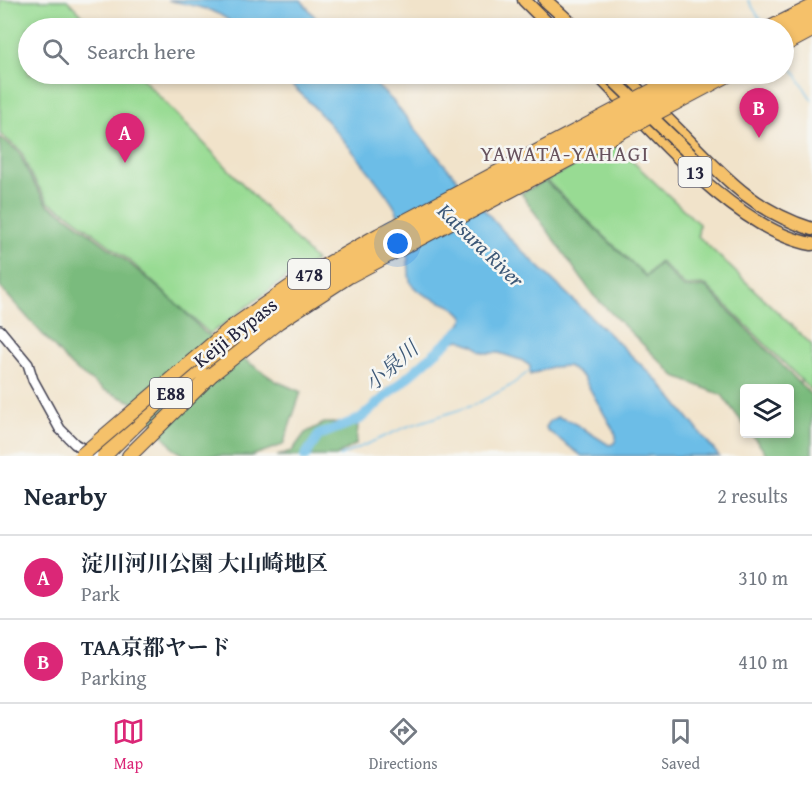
<!DOCTYPE html>
<html lang="en">
<head>
<meta charset="utf-8">
<style>
  body { margin:0; font-family:"Gentium Book Plus","Noto Serif JP",serif; background:#f6f6f7; color:#1f2937 }
  .controls { position:absolute; right:18px; bottom:18px; display:grid; overflow:hidden; border-radius:6px; box-shadow:0 3px 9px #0003 }
  .controls button { width:54px; height:54px; display:grid; place-items:center; padding:0; border:0; border-bottom:2px solid #e0e1e3; background:#fff; color:#1f2937; font:30px sans-serif }
  .you { position:absolute; left:398px; top:244px; width:21px; height:21px; margin:-15px; border:4px solid #fff; border-radius:50%; background:#1a73e8; box-shadow:0 0 0 9px #1a73e833 }
  .badge { display:grid; place-items:center; width:39px; height:39px; border-radius:50%; background:#db2777; color:#fff; font-size:20px; font-weight:700 }
  .pin { position:absolute; translate:-50% -50px; filter:drop-shadow(0 2px 3px #0008) }
  .pin::after { content:''; position:absolute; top:32px; width:21px; height:18px; background:inherit; clip-path:polygon(0 0,100% 0,50% 100%) }
  .list { margin:0; padding:0; list-style:none }
  h2 { display:flex; justify-content:space-between; align-items:center; height:78px; margin:0; padding:0 24px; font-size:26px }
  h2 small { font-size:20px; font-weight:400; color:#747a83 }
  .list li { display:grid; grid-template-columns:39px 1fr auto; gap:18px; align-items:center; box-sizing:border-box; height:84px; padding:0 24px; border-top:2px solid #e0e1e3 }
  .list b { display:block; font-size:22px; white-space:nowrap }
  .list p { margin:0; font-size:20px; white-space:nowrap; color:#747a83 }
  .list em { font-size:20px; font-style:normal; color:#747a83 }
  .icon { flex:none; width:33px; height:33px; fill:none; stroke:currentColor; stroke-width:2; stroke-linecap:round; stroke-linejoin:round }
  .map { position:relative; flex:none; width:812px; height:456px; overflow:hidden }
  .search { position:absolute; background:#fff; box-shadow:0 3px 9px #0003; left:18px; right:18px; top:18px; height:66px; display:flex; align-items:center; gap:15px; box-sizing:border-box; padding:0 21px; border-radius:33px; color:#747a83; font-size:22px }
  .sheet { height:246px; background:#fff }
  nav { display:flex; justify-content:space-around; align-items:center; box-sizing:border-box; height:84px; border-top:2px solid #e0e1e3; background:#fff; font-size:16px; color:#747a83 }
  nav a { display:grid; justify-items:center; gap:3px }
  nav .on { color:#db2777 }
  .map>svg:first-child { display:block }
  .green { fill:#98db93; stroke:#5d7e67; stroke-width:1.5 }
  .forest { fill:#7abb7d; stroke:#4e6e5c; stroke-width:1.5 }
  .water { fill:#6cbde7; stroke:#477091; stroke-width:1.5 }
  .lines { fill:none; stroke-linecap:round; stroke-linejoin:round }
  .stream { stroke:#6cbde7; stroke-width:1.5 }
  .river { stroke:#6cbde7; stroke-width:10 }
  .minor-casing { stroke:#413f50; stroke-width:12 }
  .major-casing { stroke:#413f50; stroke-width:15 }
  .highway-casing { stroke:#413f50; stroke-width:16 }
  .minor { stroke:#fff; stroke-width:9 }
  .major { stroke:#f5c16b; stroke-width:12 }
  .highway { stroke:#f5c16b; stroke-width:14 }
  .major-bridge-casing { stroke:#413f50; stroke-width:15; stroke-linecap:butt }
  .highway-bridge-casing { stroke:#413f50; stroke-width:16; stroke-linecap:butt }
  .major-bridge { stroke:#f5c16b; stroke-width:12 }
  .highway-bridge { stroke:#f5c16b; stroke-width:14 }
  .labels { text-anchor:middle; dominant-baseline:central; stroke-width:5; stroke-linejoin:round; paint-order:stroke }
  .shield { fill:#f6f6f2; stroke:#626272; stroke-width:1.5 }
  .shield-label { font-size:18px; font-weight:bold; fill:#22223b }
  .street-label { font-size:20px; fill:#22223b; stroke:#f6f6f2 }
  .neighbourhood-label { font-size:21px; letter-spacing:1.5px; fill:#67525d; stroke:#f6f6f2 }
  .water-label { font-size:21px; font-style:italic; fill:#3c5877; stroke:#f6f6f2 }
</style>
</head>
<body>
<div class="map">
<svg width="812" height="456" viewBox="0 0 812 456">
  <rect width="100%" height="100%" fill="#f6f6f2"/>
  <filter id="ink" filterUnits="userSpaceOnUse"><feTurbulence type="fractalNoise" baseFrequency=".0167" numOctaves="2"/><feDisplacementMap in="SourceGraphic" scale="12" xChannelSelector="R" yChannelSelector="G"/><feConvolveMatrix kernelMatrix="1 2 1 2 8 2 1 2 1" color-interpolation-filters="sRGB"/></filter>
  <filter id="wash" filterUnits="userSpaceOnUse"><feTurbulence type="fractalNoise" baseFrequency=".008" numOctaves="4" result="noise"/><feDisplacementMap in="SourceGraphic" scale="24" xChannelSelector="R" yChannelSelector="G"/><feGaussianBlur stdDeviation="1.35" result="paint"/><feColorMatrix in="noise" values="0 0 0 0 0 0 0 0 0 0 0 0 0 0 0 0 0 1.4 0 .05"/><feComposite in="paint" operator="in"/></filter>
  <g filter="url(#wash)">
    <rect width="100%" height="100%" fill="#f1e3ca"/>
    <path class="green" d="M0 0H67L95 28H28V74H138L316 261 286 278 210 334 131 262 66 212 49 203 31 175 21 151 0 134Z
      M615 145 699 224 698 236 812 345V391L706 285 685 286 660 261 646 276 546 180Z"/>
    <path class="forest" d="M0 137 19 152 30 177 48 205 64 214 129 263 179 306 204 332 276 381 301 392 283 445 251 456H186L174 449 139 405 104 390 72 367 0 287Z
      M545 181 646 277 660 263 684 288 706 287 812 396V456H768L751 434H790V388H744V425L722 395 676 377 593 295 521 193Z
      M324 423H346L358 426 356 444 336 456H277L291 452 305 433Z"/>
    <path class="water" d="M168 0H301L324 28H236C221 8 191 6 168 0Z
      M276 74H365L393 101 443 163 512 241 659 382 719 456H582L547 430 546 427 550 421 557 417 571 421 609 445 613 444 616 440V435L583 377 568 366 551 367 530 375V366L521 360 499 353H487L481 351 475 346 460 340 452 342 448 336 460 325 464 318C453 300 426 302 411 284 409 279 409 276 409 271 408 252 403 229 397 212 388 190 295 79 276 74Z"/>
    <g class="lines">
      <path class="stream" d="M748 0 765 27
        M784 56 812 100
        M340 456 406 427 474 405 510 386 532 369"/>
      <path class="river" d="M305 456 319 435 360 419 461 330"/>
    </g>
  </g>
  <g filter="url(#ink)">
    <g class="lines">
      <g class="minor-casing">
        <path id="minor" d="M0 330 28 364 33 380 60 429 75 444 95 456"/>
      </g>
      <g class="major-casing">
        <path id="major" d="M524 0 552 28
          M545 0 576 28
          M597 74C651 128 736 231 812 244
          M622 74C642 94 663 115 683 135 725 178 753 210 812 229"/>
      </g>
      <g class="highway-casing">
        <path id="highway" d="M770 28 812 7
          M784 34 812 19
          M784 45 812 30
          M104 456C147 413 192 369 243 336
          M129 456 211 375"/>
      </g>
      <use href="#minor" class="minor"/>
      <use href="#major" class="major"/>
      <use href="#highway" class="highway"/>
      <g class="major-bridge-casing">
        <path id="major-bridge" d="M607 74 698 162"/>
      </g>
      <g class="highway-bridge-casing">
        <path id="highway-bridge" d="M243 336 308 289 384 244 708 74
          M211 375 278 322 349 276 730 74
          M81 456 231 328 300 280 379 235 684 74"/>
      </g>
      <use href="#major-bridge" class="major-bridge"/>
      <use href="#highway-bridge" class="highway-bridge"/>
    </g>
  </g>
  <g class="labels">
    <g class="shield">
      <rect x="678.5" y="157" width="33" height="30" rx="4.5"/>
      <rect x="288" y="259" width="42" height="30" rx="4.5"/>
      <rect x="150" y="378" width="42" height="30" rx="4.5"/>
    </g>
    <g class="shield-label">
      <text x="695" y="172">13</text>
      <text x="309" y="274">478</text>
      <text x="171" y="393">E88</text>
    </g>
    <g class="street-label">
      <text transform="translate(235 332) rotate(-38)">Keiji Bypass</text>
    </g>
    <g class="neighbourhood-label">
      <text x="565" y="153">YAWATA-YAHAGI</text>
    </g>
    <g class="water-label">
      <text transform="translate(481 245) rotate(44)">Katsura River</text>
      <text transform="translate(391 366) rotate(-41)">小泉川</text>
    </g>
  </g>
</svg>
<div class="controls">
<button><svg class="icon" aria-label="layers" viewBox="0 0 24 24"><path d="M12 4l9 5-9 5-9-5zM3 14l9 5 9-5"/></svg></button>
</div>
<div class="you"></div>
<div class="pin badge" style="left:125px;top:163px">A</div>
<div class="pin badge" style="left:759px;top:138px">B</div>
<div class="search"><svg class="icon" aria-label="search" viewBox="0 0 24 24"><circle cx="10" cy="10" r="6"/><path d="M15 15l6 6"/></svg>Search here</div>
</div>
<section class="sheet">
<h2>Nearby<small>2 results</small></h2>
<ul class="list">
<li><span class="badge">A</span><div><b>淀川河川公園 大山崎地区</b><p>Park</p></div><em>310 m</em></li>
<li><span class="badge">B</span><div><b>TAA京都ヤード</b><p>Parking</p></div><em>410 m</em></li>
</ul>
</section>
<nav>
<a class="on"><svg class="icon" aria-label="map" viewBox="0 0 24 24"><path d="M3 6l6-2 6 2 6-2v14l-6 2-6-2-6 2zM9 4v14M15 6v14"/></svg>Map</a>
<a><svg class="icon" aria-label="directions" viewBox="0 0 24 24"><path d="M12 3l9 9-9 9-9-9zM9 14v-3h6M13 9l2 2-2 2"/></svg>Directions</a>
<a><svg class="icon" aria-label="saved" viewBox="0 0 24 24"><path d="M7 4h10v16l-5-4-5 4z"/></svg>Saved</a>
</nav>
</body>
</html>
